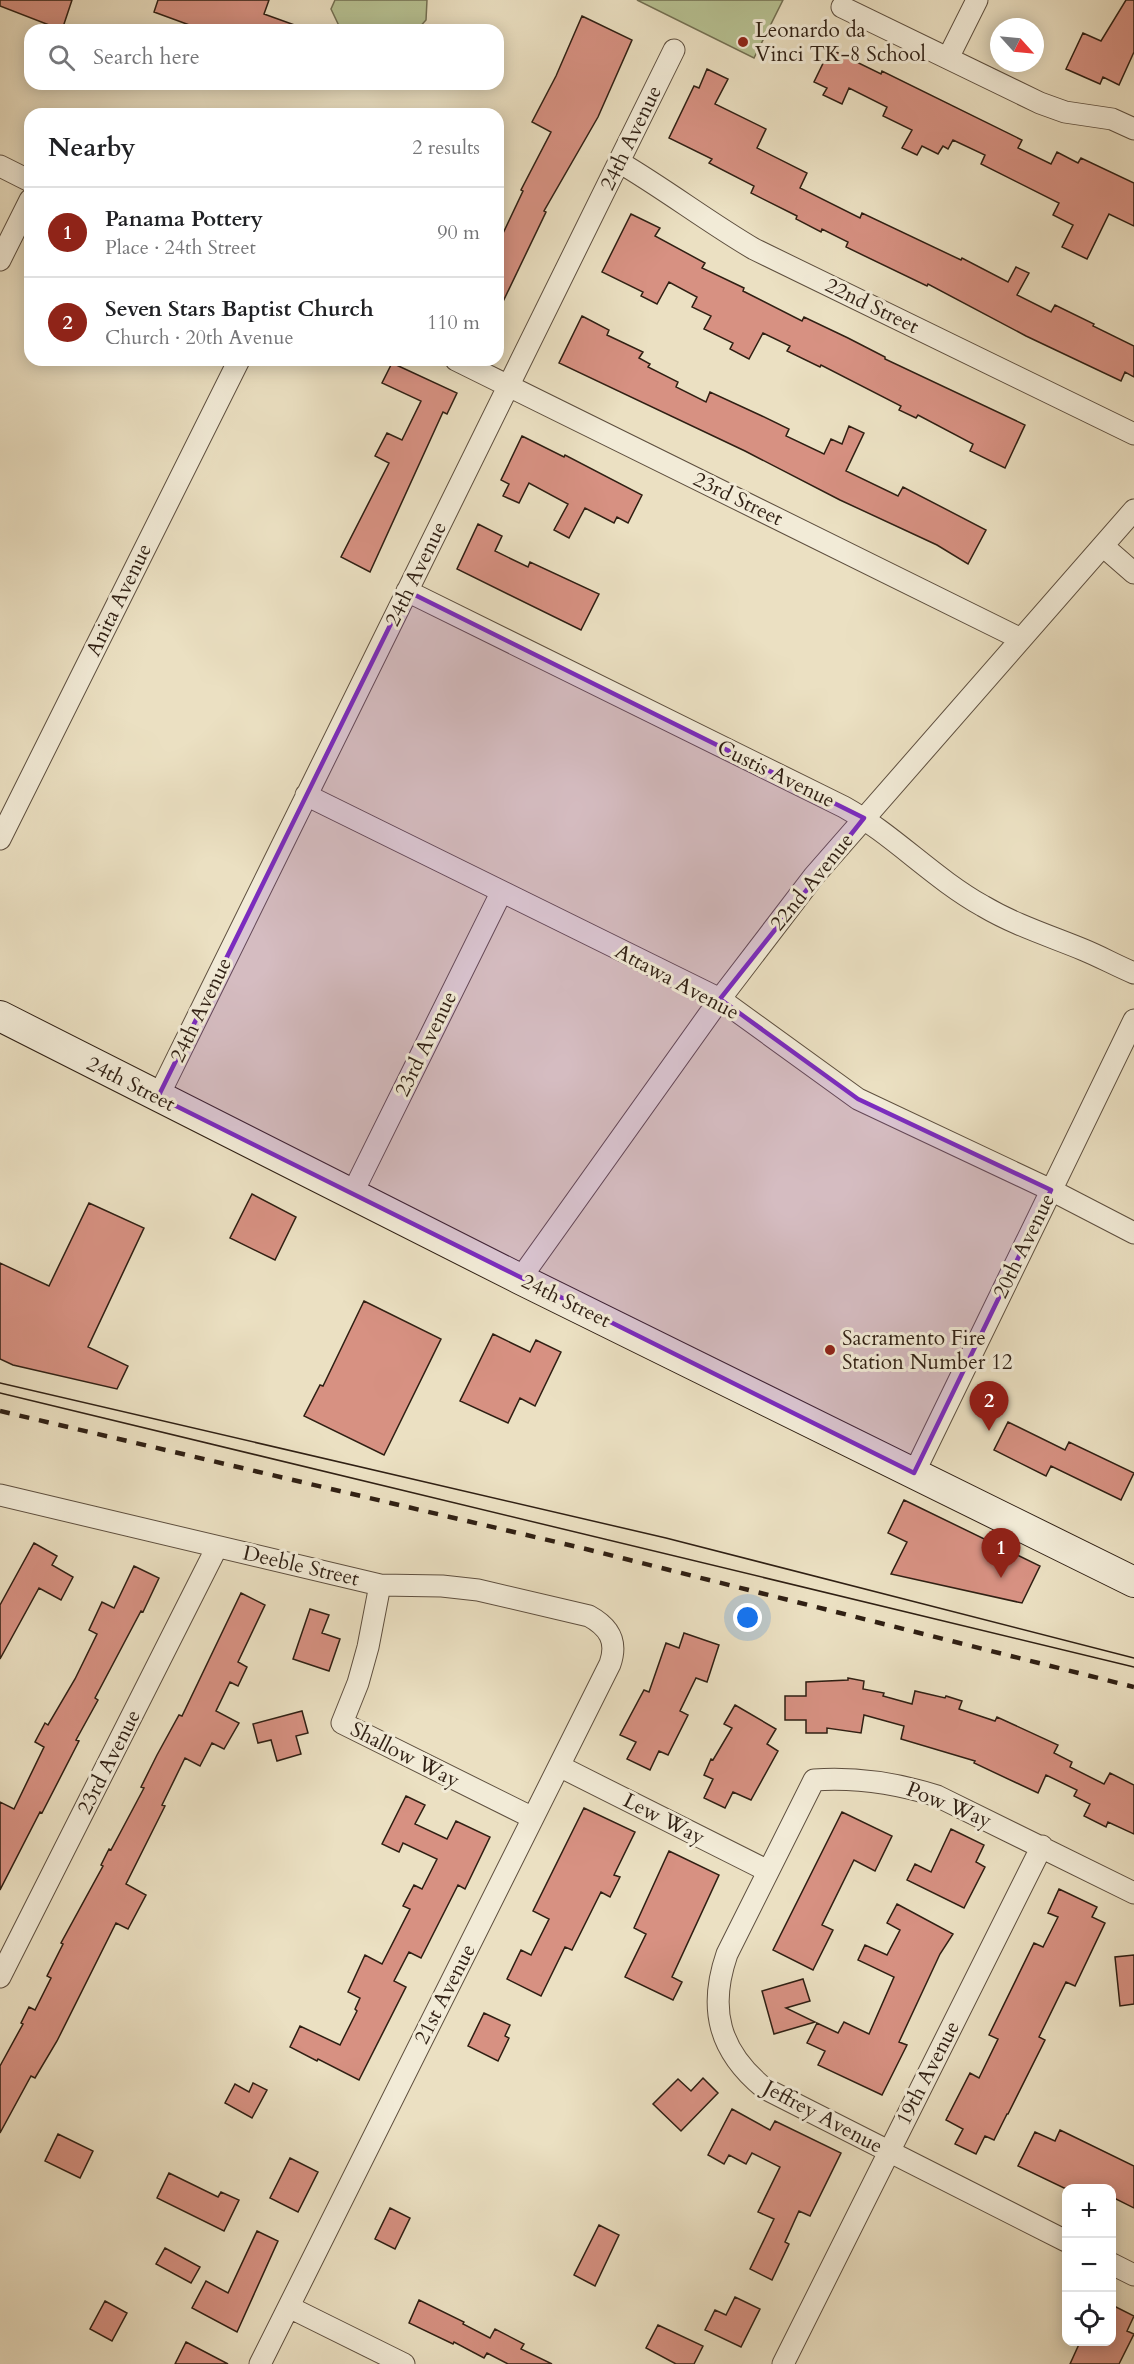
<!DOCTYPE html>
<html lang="en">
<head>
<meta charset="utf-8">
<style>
  body { margin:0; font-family:Cardo,serif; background:#f6f6f6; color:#202124 }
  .controls { position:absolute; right:18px; bottom:18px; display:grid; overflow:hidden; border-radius:12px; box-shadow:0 3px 15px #0003 }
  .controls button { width:54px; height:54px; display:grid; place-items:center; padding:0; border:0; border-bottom:2px solid #e0e0e0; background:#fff; color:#202124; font:30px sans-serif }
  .compass { position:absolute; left:990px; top:18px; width:54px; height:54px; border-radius:50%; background:#fff; box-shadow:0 3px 15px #0003; rotate:117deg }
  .you { position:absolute; left:748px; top:1618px; width:21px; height:21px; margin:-15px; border:4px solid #fff; border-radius:50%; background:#1a73e8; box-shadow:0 0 0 9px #1a73e833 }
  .badge { display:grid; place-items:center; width:39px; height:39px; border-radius:50%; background:#8f2418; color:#fff; font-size:20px; font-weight:700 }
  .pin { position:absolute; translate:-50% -50px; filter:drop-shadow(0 2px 3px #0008) }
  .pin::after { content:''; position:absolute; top:32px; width:21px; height:18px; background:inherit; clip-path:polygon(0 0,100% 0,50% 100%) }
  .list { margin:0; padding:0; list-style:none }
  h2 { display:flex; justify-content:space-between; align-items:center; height:78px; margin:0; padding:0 24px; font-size:26px }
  h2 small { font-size:20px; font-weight:400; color:#757577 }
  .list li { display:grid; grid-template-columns:39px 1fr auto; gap:18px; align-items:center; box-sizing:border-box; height:90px; padding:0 24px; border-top:2px solid #e0e0e0 }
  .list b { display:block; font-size:22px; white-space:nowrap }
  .list p { margin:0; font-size:20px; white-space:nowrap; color:#757577 }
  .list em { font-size:20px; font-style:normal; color:#757577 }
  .icon { flex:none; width:33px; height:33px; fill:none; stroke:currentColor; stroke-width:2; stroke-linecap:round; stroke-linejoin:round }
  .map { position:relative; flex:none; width:1134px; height:2364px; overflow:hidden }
  .search { position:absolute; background:#fff; box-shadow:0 3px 15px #0003; left:24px; top:24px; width:480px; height:66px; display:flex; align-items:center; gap:15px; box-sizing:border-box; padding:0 21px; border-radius:18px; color:#757577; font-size:22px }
  .panel { position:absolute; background:#fff; box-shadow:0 3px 15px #0003; left:24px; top:108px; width:480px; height:258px; border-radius:18px }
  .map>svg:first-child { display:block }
  .green { fill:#b7c293; stroke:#737053; stroke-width:1.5 }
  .building { fill:#d79182; stroke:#2f1f13; stroke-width:1.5 }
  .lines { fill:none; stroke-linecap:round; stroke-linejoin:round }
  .street-casing { stroke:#5e4f3f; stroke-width:23 }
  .secondary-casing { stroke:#2f1f13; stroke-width:32 }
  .street { stroke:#f2ebd7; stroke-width:21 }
  .secondary { stroke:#f2ebd7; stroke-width:30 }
  .tram { stroke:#2f1f13; stroke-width:1.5 }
  .rail { stroke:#2f1f13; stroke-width:4.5; stroke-dasharray:10 10; stroke-linecap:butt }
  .marked { fill:#7b2cbf; fill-opacity:0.2; stroke:#7b2cbf; stroke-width:4.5; stroke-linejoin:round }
  .poi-dot { fill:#8f2418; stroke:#f2ebd7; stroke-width:2 }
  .labels { text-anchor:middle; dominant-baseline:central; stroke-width:6; stroke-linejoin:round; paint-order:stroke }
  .poi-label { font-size:21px; fill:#2f1f13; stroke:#f2ebd7; text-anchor:start }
  .street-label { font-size:21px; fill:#2f1f13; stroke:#f2ebd7 }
</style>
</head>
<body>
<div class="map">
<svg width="1134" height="2364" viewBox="0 0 1134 2364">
  <rect width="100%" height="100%" fill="#ebe0c2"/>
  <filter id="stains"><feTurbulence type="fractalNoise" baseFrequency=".00333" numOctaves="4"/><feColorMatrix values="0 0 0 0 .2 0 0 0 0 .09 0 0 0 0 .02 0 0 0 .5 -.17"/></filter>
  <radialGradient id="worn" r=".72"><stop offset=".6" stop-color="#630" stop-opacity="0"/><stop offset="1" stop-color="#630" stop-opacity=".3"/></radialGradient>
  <path class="green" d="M335 0H427L426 20 417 30H341L331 9Z
    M637 0H783L754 58Z"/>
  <path class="building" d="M0 0H72L62 30 0 6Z
    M158 0H269L264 14 303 28V30H203L154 12Z
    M1126 0H1134V52L1119 85 1103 77 1100 84 1066 69 1083 33 1101 41Z
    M582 16 632 40 598 117 544 211 546 212 498 312V244L523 191 521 190 551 132 532 122 556 76Z
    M830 49 881 74 882 71 1022 140 1018 148 1051 164 1057 152 1078 163 1081 158 1134 183V226L1109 214 1087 259 1062 247 1073 225 1053 215 1059 203 981 164 985 155 953 140 948 149 943 146 938 154 922 146 917 155 902 148 912 130 883 116 887 107 849 88 842 104 823 95 827 88 814 82Z
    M707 69 728 79 715 104 766 129 757 148 807 173 800 188 860 218 862 213 961 260 962 258 1008 282 1016 267 1029 273 1017 295 1051 312 1055 305 1094 324 1093 326 1134 346V377L1125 372 1121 381 1026 336 928 284 927 286 846 247 848 242 822 229 821 232 796 219 797 216 751 193 754 186 709 163 712 159 669 138 694 86 699 88Z
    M631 214 660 228 655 236 705 263 702 268 744 288 743 291 802 321 804 317 848 338 885 357V359L1025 425 1005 468 970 451 973 444 918 415 916 418 899 410 901 406 821 365 820 367 787 351 790 346 763 333 749 359 730 349 733 343 704 329 711 316 692 307 697 297 669 282 657 304 641 296 643 292 602 272Z
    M582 316 609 330 607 335 643 352 639 358 650 364 648 367 678 382 676 387 706 402 710 392 762 416 789 429 786 436 824 454 831 439 842 444 849 426 864 433 846 471 898 496 903 487 986 530 968 564 937 545 840 500 745 451 559 363Z
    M392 363 457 393 447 414 443 412 370 572 341 557 389 463 375 456 387 433 402 440 421 401 382 383Z
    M522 436 564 457 565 455 642 495 628 523 617 517 614 523 585 508 569 538 554 530 568 504 529 483 519 503 503 496 509 484 501 480Z
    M478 524 502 536 495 551 528 567 530 562 599 594 581 630 457 569Z
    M252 1194 296 1217 275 1260 230 1238Z
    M89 1203 144 1228 88 1347 128 1366 117 1389 13 1365 0 1359V1263L49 1286Z
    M364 1301 441 1339 384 1455 304 1416 320 1385 323 1386Z
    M493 1334 530 1352 536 1340 561 1352 535 1406 520 1398 508 1423 460 1401Z
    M1008 1422 1065 1450 1069 1442 1134 1473 1121 1500 1051 1466 1046 1476 994 1450Z
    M904 1500 1040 1566 1022 1603 891 1574 907 1542 888 1533Z
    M34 1543 57 1556 52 1565 73 1577 61 1600 39 1588 0 1659V1605Z
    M134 1566 159 1578 143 1612 141 1611 95 1698 98 1700 76 1740 79 1741 42 1813 40 1812 0 1890V1802L14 1809 44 1747 35 1742 45 1723 48 1725 75 1679 97 1634 89 1630 102 1602 114 1608Z
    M241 1593 265 1605 238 1662 247 1667 238 1686 230 1682 216 1711 239 1723 224 1749 212 1743 200 1766 185 1758 162 1805 165 1806 126 1884 146 1895 128 1929 116 1923 57 2041 35 2078 31 2076 0 2133V2066L23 2024 21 2023 29 2007 35 2010 51 1978 47 1976 63 1944 61 1943 103 1866 101 1865 109 1849 111 1850 144 1788 141 1787 157 1755 179 1715 182 1716Z
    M310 1609 329 1615 322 1633 340 1639 329 1671 293 1659Z
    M684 1633 719 1645 707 1682 696 1678 680 1711 688 1715 668 1755 659 1751 650 1770 627 1759 636 1742 620 1735 644 1690 649 1692 666 1643 679 1648Z
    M848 1678 864 1681 863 1689 884 1693 883 1696 912 1704 915 1691 945 1698 946 1696 962 1701 959 1709 995 1721 997 1717 1058 1745 1054 1753 1072 1762 1070 1767 1104 1784 1110 1773 1134 1785V1834L1108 1822 1106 1827 1084 1816 1090 1804 1074 1796 1077 1790 1046 1775 1038 1793 974 1763 975 1761 901 1739 904 1726 864 1715 861 1733 827 1728V1733H806V1720H785V1696H806V1682L848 1680Z
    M735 1705 776 1729 767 1744 778 1751 751 1800 733 1792 725 1808 704 1798 713 1779 704 1775 711 1759 713 1760 732 1728 724 1724Z
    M302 1711 308 1733 296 1736 301 1754 277 1761 271 1740 258 1743 253 1724Z
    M406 1796 425 1805 415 1824 447 1839 456 1821 490 1837 465 1889 458 1885 421 1958 409 1952 394 1981 406 1987 359 2080 318 2059 317 2061 290 2047 300 2026 340 2045 357 2011 355 2009 360 1998 348 1992 365 1955 382 1964 410 1909 403 1906 414 1885 422 1889 437 1859 403 1843 399 1852 382 1844Z
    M584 1808 635 1832 614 1875 620 1877 610 1897 601 1892 572 1950 565 1947 541 1996 507 1979 521 1950 531 1955 549 1919 533 1911Z
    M842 1812 892 1836 875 1871 854 1860 822 1925 833 1930 813 1970 773 1950Z
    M951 1829 984 1845 976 1862 985 1867 964 1908 907 1880 915 1864 931 1872Z
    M669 1851 719 1875 672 1977 682 1982 673 2000 625 1977 646 1934 634 1928Z
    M1059 1889 1097 1907 1092 1917 1105 1923 1075 1986 1066 1982 1039 2037 1045 2040 1008 2114H1007L994 2140 985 2136 976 2154 955 2144 963 2129 946 2120 970 2073 979 2078 998 2039 989 2035 1034 1943 1043 1947 1058 1917 1048 1913Z
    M897 1904 953 1934 940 1954 899 2042 907 2045 882 2095 818 2065 825 2051 807 2043 817 2023 838 2033 844 2022 869 2034 894 1977 858 1960 865 1945 887 1955 900 1930 887 1923Z
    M1134 1955V2004L1120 2006 1115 1957Z
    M803 1979 810 2001 786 2008 815 2022 774 2034 762 1991Z
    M484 2013 510 2025 505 2036 509 2038 498 2061 468 2046Z
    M703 2078 718 2093 681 2131 653 2104 678 2079 691 2091Z
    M253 2083 267 2090 252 2118 225 2103 235 2084 249 2092Z
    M732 2109 770 2130 775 2121 841 2153 810 2216 799 2211 785 2242 789 2244 772 2280 750 2269 774 2219 758 2212 780 2167 752 2153 746 2164 729 2155 724 2164 708 2155Z
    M1060 2130 1134 2166V2208L1112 2197V2188H1064L1018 2166 1035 2132 1055 2141Z
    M58 2134 93 2151 80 2178 45 2161Z
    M290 2158 318 2172 298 2212 270 2198Z
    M169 2173 218 2197 221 2192 239 2200 224 2231 157 2198Z
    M390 2208 410 2218 395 2249 375 2239Z
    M599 2225 619 2235 595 2286 574 2275Z
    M257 2231 278 2241 237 2332 192 2308 206 2281 228 2293Z
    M165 2248 200 2267 191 2283 156 2264Z
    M735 2297 760 2309 741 2347 705 2330 715 2310 726 2315Z
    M419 2300 464 2322 463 2324 490 2338 495 2329 524 2344 521 2349 552 2364H508L487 2353 484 2358 454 2342 453 2344 409 2323Z
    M105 2301 127 2313 112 2341 90 2329Z
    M1112 2305 1134 2316 1127 2331 1134 2334 1119 2364H1070L1080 2342H1112Z
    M658 2325 703 2346 694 2364H676L646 2348Z
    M186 2342 228 2364H175Z"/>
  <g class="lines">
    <g class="street-casing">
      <path id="street" d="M842 7 1040 103 1065 112 1112 119 1134 129
        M948 58 977 0
        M619 162C665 189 708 222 754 249L1134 434
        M0 166 30 181
        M0 260 30 200
        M456 360 1021 639
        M1103 546 1134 573
        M407 591 844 807C894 835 933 878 983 906 1015 925 1050 936 1084 950 1101 957 1117 966 1134 973
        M306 795 720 999 858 1099 1051 1190 1134 1233
        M0 839 239 360
        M158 1097 674 50
        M352 1194 501 893
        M520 1279 720 999 814 876 1134 510
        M914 1473 1134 1020
        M0 1495 380 1585 442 1586 478 1590 589 1616C609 1627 618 1641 610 1664L260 2364
        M380 1585 368 1647 358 1683 342 1723 533 1818
        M559 1766 768 1871
        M0 1977 217 1547
        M1066 2241 764 2088C719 2051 708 2009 727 1954L814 1780C857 1777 896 1783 937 1796L1134 1893
        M1112 2264 1134 2275
        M289 2307 404 2364
        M783 2364 1042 1846"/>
    </g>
    <g class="secondary-casing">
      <path id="secondary" d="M0 1016 520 1279 1134 1582"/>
    </g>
    <use href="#street" class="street"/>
    <use href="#secondary" class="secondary"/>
    <path class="tram" d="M0 1383 666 1538 1134 1658
      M0 1393 1134 1667"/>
    <path class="rail" d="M0 1411 586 1549 1134 1687"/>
  </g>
  <path class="marked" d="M407 591 864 818 720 999 858 1099 1051 1190 914 1473 158 1097Z"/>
  <g class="poi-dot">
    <circle cx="743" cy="42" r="6"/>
    <circle cx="830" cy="1350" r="6"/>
  </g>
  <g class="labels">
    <g class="poi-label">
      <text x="755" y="30">Leonardo da<tspan x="755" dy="24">Vinci TK-8 School</tspan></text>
      <text x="842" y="1338">Sacramento Fire<tspan x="842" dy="24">Station Number 12</tspan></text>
    </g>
    <g class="street-label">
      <text transform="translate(631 138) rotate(-64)">24th Avenue</text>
      <text transform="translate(872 306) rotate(26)">22nd Street</text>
      <text transform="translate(738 499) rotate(26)">23rd Street</text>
      <text transform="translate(416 574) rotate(-64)">24th Avenue</text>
      <text transform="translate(119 600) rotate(-64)">Anita Avenue</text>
      <text transform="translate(776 774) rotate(26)">Custis Avenue</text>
      <text transform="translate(812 882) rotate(-51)">22nd Avenue</text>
      <text transform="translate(677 982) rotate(28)">Attawa Avenue</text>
      <text transform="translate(201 1010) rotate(-64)">24th Avenue</text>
      <text transform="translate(426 1044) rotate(-64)">23rd Avenue</text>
      <text transform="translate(131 1084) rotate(27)">24th Street</text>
      <text transform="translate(1024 1246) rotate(-64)">20th Avenue</text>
      <text transform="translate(566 1301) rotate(26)">24th Street</text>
      <text transform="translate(301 1566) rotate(13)">Deeble Street</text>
      <text transform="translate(405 1755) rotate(27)">Shallow Way</text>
      <text transform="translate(109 1762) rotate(-63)">23rd Avenue</text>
      <text transform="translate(949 1805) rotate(22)">Pow Way</text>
      <text transform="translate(664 1819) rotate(27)">Lew Way</text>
      <text transform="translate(445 1994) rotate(-63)">21st Avenue</text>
      <text transform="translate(928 2073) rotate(-63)">19th Avenue</text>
      <text transform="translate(823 2117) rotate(28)">Jeffrey Avenue</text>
    </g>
  </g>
  <rect width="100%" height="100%" filter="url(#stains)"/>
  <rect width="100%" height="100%" fill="url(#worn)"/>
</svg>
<div class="controls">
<button>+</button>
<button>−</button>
<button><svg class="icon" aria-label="locate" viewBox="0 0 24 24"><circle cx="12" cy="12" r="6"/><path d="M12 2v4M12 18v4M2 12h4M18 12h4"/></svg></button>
</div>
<svg class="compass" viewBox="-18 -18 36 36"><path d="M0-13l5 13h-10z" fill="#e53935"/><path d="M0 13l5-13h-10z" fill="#757577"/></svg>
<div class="you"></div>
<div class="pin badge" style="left:1001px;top:1578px">1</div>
<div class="pin badge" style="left:989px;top:1431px">2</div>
<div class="search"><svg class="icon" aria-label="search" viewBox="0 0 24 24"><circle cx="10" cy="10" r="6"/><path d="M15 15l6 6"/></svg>Search here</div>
<section class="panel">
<h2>Nearby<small>2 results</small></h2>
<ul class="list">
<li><span class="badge">1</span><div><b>Panama Pottery</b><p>Place · 24th Street</p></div><em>90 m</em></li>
<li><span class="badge">2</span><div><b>Seven Stars Baptist Church</b><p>Church · 20th Avenue</p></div><em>110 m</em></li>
</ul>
</section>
</div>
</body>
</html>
